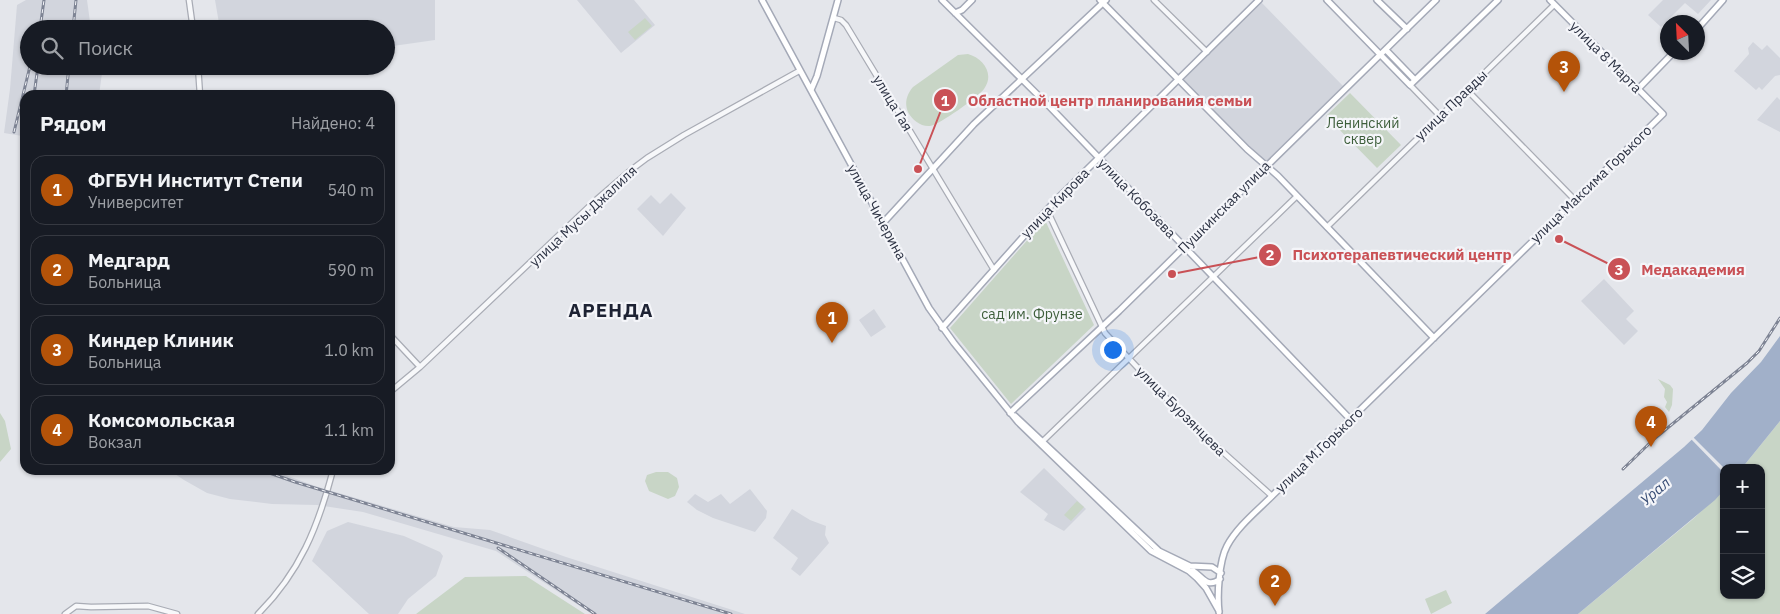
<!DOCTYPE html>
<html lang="ru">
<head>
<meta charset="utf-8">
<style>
  body { margin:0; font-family:"IBM Plex Sans",sans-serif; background:#20242c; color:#f1f3f6 }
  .controls { position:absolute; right:15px; bottom:15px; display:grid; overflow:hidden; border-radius:10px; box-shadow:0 1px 4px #0004 }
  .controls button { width:45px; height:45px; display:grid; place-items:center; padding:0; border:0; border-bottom:1px solid #363941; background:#171b24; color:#f1f3f6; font:25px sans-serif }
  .compass { position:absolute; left:1660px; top:15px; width:45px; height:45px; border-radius:50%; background:#171b24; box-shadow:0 1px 4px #0004; rotate:336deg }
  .you { position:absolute; left:1112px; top:349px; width:18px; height:18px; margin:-12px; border:4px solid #fff; border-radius:50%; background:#1a73e8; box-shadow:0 0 0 8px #1a73e833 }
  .badge { display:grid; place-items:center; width:32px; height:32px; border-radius:50%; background:#b45309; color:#fff; font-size:16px; font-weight:700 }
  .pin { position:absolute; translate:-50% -41px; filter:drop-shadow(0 1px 2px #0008) }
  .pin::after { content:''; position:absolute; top:26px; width:18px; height:15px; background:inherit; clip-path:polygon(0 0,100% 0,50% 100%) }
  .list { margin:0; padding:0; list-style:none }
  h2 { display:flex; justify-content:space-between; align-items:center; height:65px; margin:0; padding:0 20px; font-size:21px }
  h2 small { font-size:16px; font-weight:400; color:#9ea1a6 }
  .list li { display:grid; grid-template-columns:32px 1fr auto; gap:15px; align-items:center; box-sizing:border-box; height:70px; margin:0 10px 10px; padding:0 10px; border:1px solid #363941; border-radius:15px }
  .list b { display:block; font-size:19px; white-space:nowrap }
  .list p { margin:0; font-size:16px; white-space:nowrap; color:#9ea1a6 }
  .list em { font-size:16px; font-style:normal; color:#9ea1a6 }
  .icon { flex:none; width:28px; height:28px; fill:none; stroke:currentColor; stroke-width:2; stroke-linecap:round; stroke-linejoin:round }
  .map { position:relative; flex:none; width:1780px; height:614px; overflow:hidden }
  .search { position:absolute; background:#171b24; box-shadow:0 1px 4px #0004; left:20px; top:20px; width:375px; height:55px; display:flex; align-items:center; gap:12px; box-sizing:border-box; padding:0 18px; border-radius:28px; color:#9ea1a6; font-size:19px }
  .panel { position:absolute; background:#171b24; box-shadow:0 1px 4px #0004; left:20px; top:90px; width:375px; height:385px; border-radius:15px }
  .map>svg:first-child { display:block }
  .built { fill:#d2d5dd }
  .green { fill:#c8d5c6 }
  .water { fill:#a1b0c9 }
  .pier { fill:#e4e6eb }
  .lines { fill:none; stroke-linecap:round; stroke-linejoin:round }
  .minor-casing { stroke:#a9acb5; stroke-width:7 }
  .major-casing { stroke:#a4a9b7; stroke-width:8 }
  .minor { stroke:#f7f8fa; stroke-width:4.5 }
  .major { stroke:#fff; stroke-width:5 }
  .rail-casing { stroke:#7e8494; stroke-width:3 }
  .rail { stroke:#f4f5f9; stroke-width:1; stroke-dasharray:4; stroke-linecap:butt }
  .labels { text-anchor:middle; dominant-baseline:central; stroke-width:4.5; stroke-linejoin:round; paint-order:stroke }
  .street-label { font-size:14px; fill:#2c3243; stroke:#f4f5f9 }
  .park-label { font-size:14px; fill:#3d5e3a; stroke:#f4f5f9 }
  .water-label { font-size:15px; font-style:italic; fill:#384d75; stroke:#f4f5f9 }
  .district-label { font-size:19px; font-weight:bold; letter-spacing:1px; fill:#1e2334; stroke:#f4f5f9 }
  .leader { fill:none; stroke:#c95156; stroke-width:2 }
  .callout-dot { fill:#c95156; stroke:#f4f5f9; stroke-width:2 }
  .mark-label { font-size:15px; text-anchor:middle; font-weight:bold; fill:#fff }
  .callout-label { font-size:15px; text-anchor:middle; font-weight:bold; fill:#c95156; stroke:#f4f5f9; stroke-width:4.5; stroke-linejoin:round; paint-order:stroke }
</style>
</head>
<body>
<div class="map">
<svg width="1780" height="614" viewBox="0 0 1780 614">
  <rect width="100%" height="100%" fill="#e4e6eb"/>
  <path class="built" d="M26 0H87L91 29H29V66H103L99 95H25V144L22 136 4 133 10 89 17 5Z
    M215 0H435V40L386 47V29H312V24L308 20H296V29H220Z
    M577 0H634L655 25 621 53Z
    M1663 0H1711L1698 14 1685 3 1661 27 1648 15Z
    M1261 2 1343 86 1265 163 1182 80Z
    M1753 42 1762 50 1767 45 1780 58V75L1775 76 1762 90 1759 87 1756 90 1734 71 1749 54 1748 48Z
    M1777 97 1780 100V132L1757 120Z
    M671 193 686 208 663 236 637 209 651 195 660 204Z
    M1604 279 1634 311 1626 319 1638 331 1624 345 1581 301Z
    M874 309 886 327 871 337 859 320Z
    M1044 468 1086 509 1064 531 1044 520 1048 514 1020 492Z
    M169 470H272L315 486 454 527 490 530 566 557 745 614H592L496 551 363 512 317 505 272 504 230 499 207 493 184 480Z
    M750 489 767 511 766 518 755 532 713 518 697 510 687 502 695 494 708 502 721 494 730 504Z
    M792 509 810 520 826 526 825 535 829 543 800 576 791 569 798 558 773 538Z
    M348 522 404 536 440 552 443 556 436 576 408 599 398 614H369L312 561 327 531Z"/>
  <path class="green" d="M645 18 652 26 635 40 628 32Z
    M968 54C983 58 995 74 984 89 978 97 939 125 930 126 921 127 912 120 908 112 904 103 907 94 913 87L958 55Z
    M1350 93 1401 145 1377 168 1326 116Z
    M1045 220 1094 325 1011 404 950 328Z
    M1658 379 1670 385 1673 389 1672 405 1669 412 1665 407 1667 402 1664 397 1665 389Z
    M0 413 5 421 11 449 0 462Z
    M1780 421V614H1578L1693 519 1724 490V595H1761V468H1742Z
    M656 472H668L677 478 679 487 675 496 668 499 649 491 645 481 647 475Z
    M1077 501 1084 507 1071 521 1064 515Z
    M526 576 585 614H416L465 577Z
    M1446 590 1452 603 1431 614 1425 599Z"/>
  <path class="water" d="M1780 336V421L1742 468H1724V490L1715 500 1578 614H1485L1684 447 1702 430 1731 393 1761 362Z"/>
  <path class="pier" d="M1692 436 1724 468V473L1690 438Z"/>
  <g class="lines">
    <g class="minor-casing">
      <path id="minor" d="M189 0 193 29
        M1154 0 1207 52
        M834 18 841 20 846 25 994 270
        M198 66 200 95
        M1410 85 1440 116
        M1467 90 1575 200
        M1047 210 1105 333 1186 419 1272 496
        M1327 227 1554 5
        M390 335 420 367
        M390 392 420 367 596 200 631 170 647 158 684 135 799 71
        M1043 441 1297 196
        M65 614 76 606 91 607 148 606 177 614
        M258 614C300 572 318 527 333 470"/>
    </g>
    <g class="major-casing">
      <path id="major" d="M762 0 929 308 954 343 1018 422 1151 551 1189 571 1197 578 1206 588 1219 611
        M942 0 1050 107 1350 419
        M1100 0 1247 149 1278 176 1434 338
        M1327 0 1410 85 1498 0
        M1377 0 1407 29
        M955 13 962 10 972 0
        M1698 28 1723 0
        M1386 50 1415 80
        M1638 89 1674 52
        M811 90 817 76 838 0
        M883 223 974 124 1106 0
        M942 328 1056 200 1259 0
        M1010 413 1119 311 1436 0
        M1015 416 1159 551 1190 566 1212 567 1221 573
        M1192 570C1203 577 1207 589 1220 579
        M1219 612C1217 595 1219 561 1227 546 1237 527 1257 511 1272 496L1663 114 1550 0"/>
    </g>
    <use href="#minor" class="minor"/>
    <use href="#major" class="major"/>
    <g class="rail-casing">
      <path id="rail" d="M40 29 44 0
        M73 29 76 0
        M34 95 38 66
        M66 95 69 66
        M14 132 30 66
        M1623 469 1654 439 1747 363 1759 351 1780 318
        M261 470 295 482 731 614
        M498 548 595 614"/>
    </g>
    <use href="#rail" class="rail"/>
  </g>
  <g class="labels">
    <g class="street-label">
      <text transform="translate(1606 57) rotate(45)">улица 8 Марта</text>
      <text transform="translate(893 103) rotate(59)">улица Гая</text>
      <text transform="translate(1451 105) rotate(-44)">улица Правды</text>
      <text transform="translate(1591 184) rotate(-44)">улица Максима Горького</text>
      <text transform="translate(1137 198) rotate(46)">улица Кобозева</text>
      <text transform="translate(1055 203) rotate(-46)">улица Кирова</text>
      <text transform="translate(1224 207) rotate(-45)">Пушкинская улица</text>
      <text transform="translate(877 212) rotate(61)">улица Чичерина</text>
      <text transform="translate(583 216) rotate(-43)">улица Мусы Джалиля</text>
      <text transform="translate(1181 411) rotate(45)">улица Бурзянцева</text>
      <text transform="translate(1319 450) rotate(-44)">улица М.Горького</text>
    </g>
    <g class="park-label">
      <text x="1363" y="123">Ленинский<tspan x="1363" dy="16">сквер</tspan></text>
      <text x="1032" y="314">сад им. Фрунзе</text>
    </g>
    <g class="water-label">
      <text transform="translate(1655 491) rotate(-41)">Урал</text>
    </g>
    <g class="district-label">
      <text x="611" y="310">АРЕНДА</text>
    </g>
  </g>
  <path class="leader" d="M918 169L945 100M1172 274L1270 255M1559 239L1619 269"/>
  <g class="callout-dot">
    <circle cx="918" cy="169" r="5"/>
    <circle cx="1172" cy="274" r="5"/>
    <circle cx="1559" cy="239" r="5"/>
    <circle cx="945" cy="100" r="12"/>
    <circle cx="1270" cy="255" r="12"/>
    <circle cx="1619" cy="269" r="12"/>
  </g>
  <g class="mark-label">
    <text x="945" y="106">1</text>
    <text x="1270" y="260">2</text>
    <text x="1619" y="275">3</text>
  </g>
  <g class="callout-label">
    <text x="1110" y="106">Областной центр планирования семьи</text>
    <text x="1402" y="260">Психотерапевтический центр</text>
    <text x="1693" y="275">Медакадемия</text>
  </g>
</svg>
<div class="controls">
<button>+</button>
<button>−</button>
<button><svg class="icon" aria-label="layers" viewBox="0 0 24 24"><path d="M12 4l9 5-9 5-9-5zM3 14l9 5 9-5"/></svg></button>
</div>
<svg class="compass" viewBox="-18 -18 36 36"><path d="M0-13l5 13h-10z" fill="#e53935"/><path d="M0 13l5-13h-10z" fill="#9ea1a6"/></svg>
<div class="you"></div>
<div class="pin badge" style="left:832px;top:343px">1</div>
<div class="pin badge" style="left:1275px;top:606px">2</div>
<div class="pin badge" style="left:1564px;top:92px">3</div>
<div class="pin badge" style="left:1651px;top:447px">4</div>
<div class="search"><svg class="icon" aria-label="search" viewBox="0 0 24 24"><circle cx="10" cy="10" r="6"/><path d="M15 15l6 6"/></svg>Поиск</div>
<section class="panel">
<h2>Рядом<small>Найдено: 4</small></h2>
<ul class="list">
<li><span class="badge">1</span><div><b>ФГБУН Институт Степи</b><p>Университет</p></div><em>540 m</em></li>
<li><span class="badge">2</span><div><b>Медгард</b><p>Больница</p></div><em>590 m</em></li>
<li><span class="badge">3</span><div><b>Киндер Клиник</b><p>Больница</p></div><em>1.0 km</em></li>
<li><span class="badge">4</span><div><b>Комсомольская</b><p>Вокзал</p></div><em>1.1 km</em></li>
</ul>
</section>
</div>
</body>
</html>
